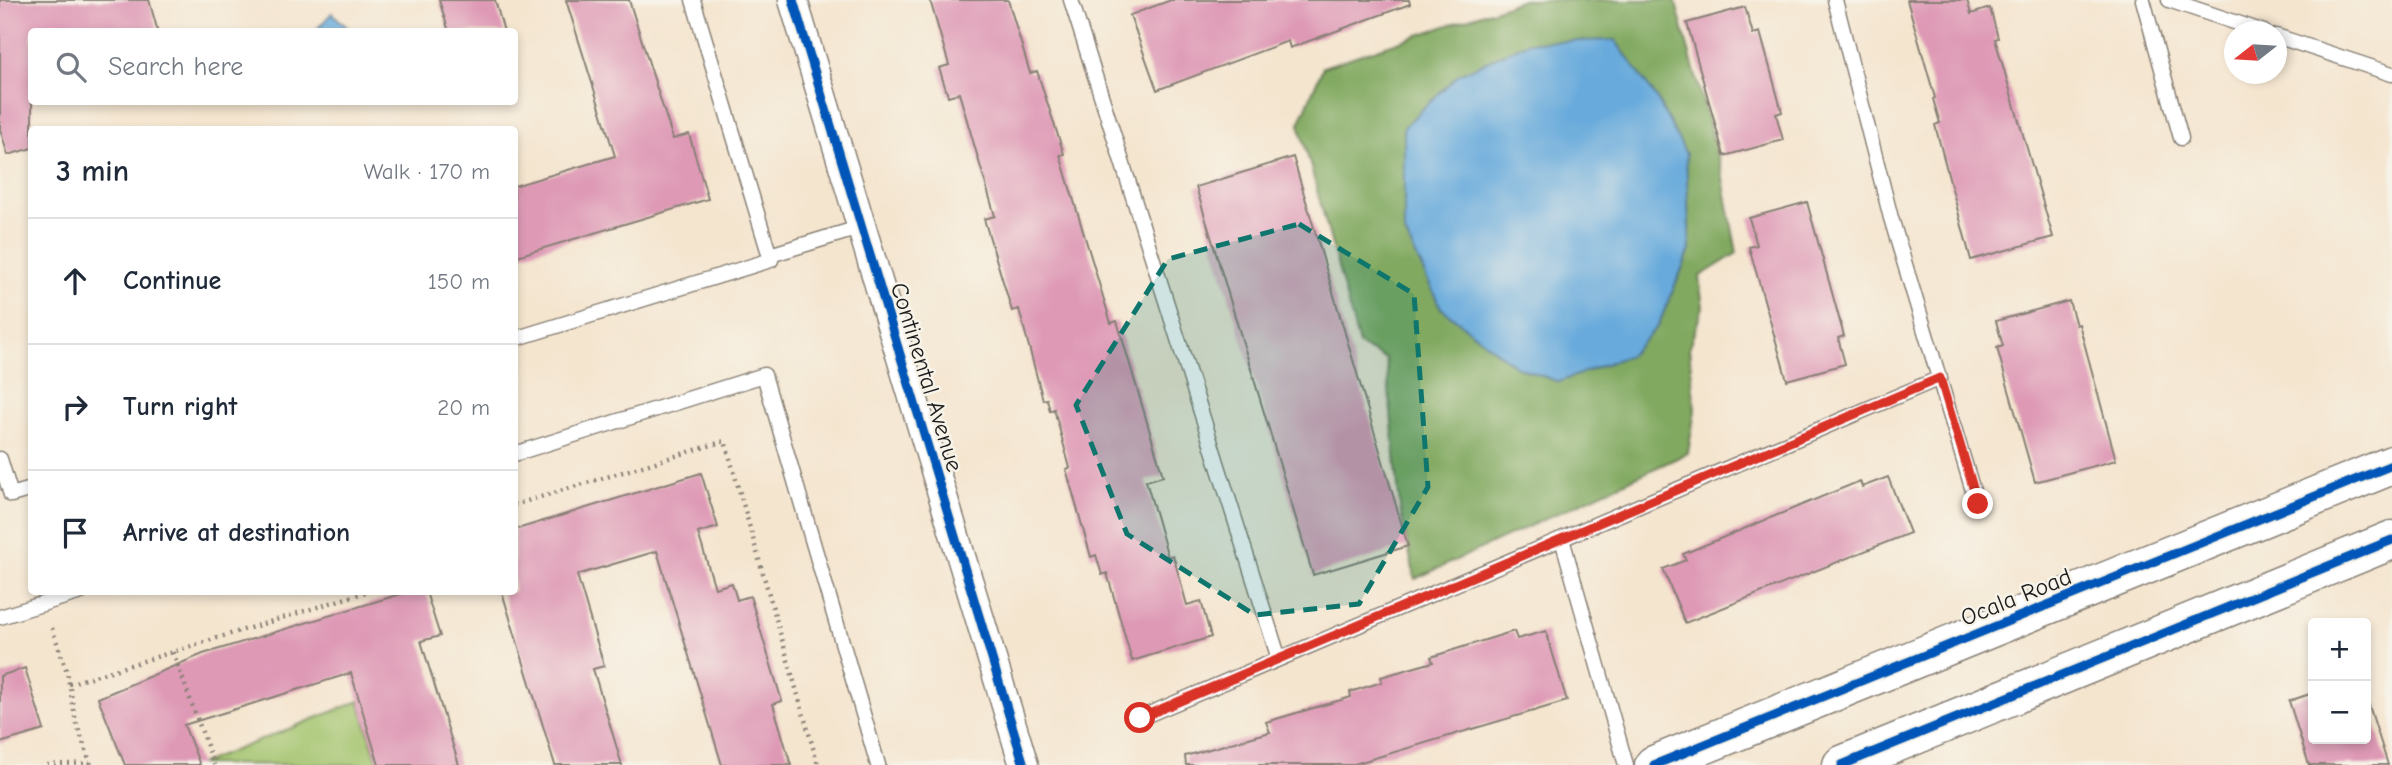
<!DOCTYPE html>
<html lang="en">
<head>
<meta charset="utf-8">
<style>
  body { margin:0; font-family:"Comic Neue",sans-serif; background:#f6f6f7; color:#1f2937 }
  .controls { position:absolute; right:21px; bottom:21px; display:grid; overflow:hidden; border-radius:7px; box-shadow:0 4px 10px #0003 }
  .controls button { width:63px; height:63px; display:grid; place-items:center; padding:0; border:0; border-bottom:2px solid #e0e1e3; background:#fff; color:#1f2937; font:35px sans-serif }
  .compass { position:absolute; left:2224px; top:21px; width:63px; height:63px; border-radius:50%; background:#fff; box-shadow:0 4px 10px #0003; rotate:253deg }
  .stop { position:absolute; width:21px; height:21px; margin:-16px; border:5px solid #d93025; border-radius:50%; background:#fff }
  .stop.end { background:#d93025; border-color:#fff; box-shadow:0 2px 7px #0008 }
  .list { margin:0; padding:0; list-style:none }
  h2 { display:flex; justify-content:space-between; align-items:center; height:91px; margin:0; padding:0 28px; font-size:30px }
  h2 small { font-size:23px; font-weight:400; color:#747a83 }
  .list li { display:grid; grid-template-columns:46px 1fr auto; gap:21px; align-items:center; box-sizing:border-box; height:126px; padding:0 28px; border-top:2px solid #e0e1e3 }
  .list b { display:block; font-size:26px; white-space:nowrap }
  .list em { font-size:23px; font-style:normal; color:#747a83 }
  .icon { flex:none; width:38px; height:38px; fill:none; stroke:currentColor; stroke-width:2; stroke-linecap:round; stroke-linejoin:round }
  .map { position:relative; flex:none; width:2392px; height:765px; overflow:hidden }
  .search { position:absolute; background:#fff; box-shadow:0 4px 10px #0003; left:28px; top:28px; width:490px; height:77px; display:flex; align-items:center; gap:18px; box-sizing:border-box; padding:0 24px; border-radius:7px; color:#747a83; font-size:26px }
  .panel { position:absolute; background:#fff; box-shadow:0 4px 10px #0003; left:28px; top:126px; width:490px; height:469px; border-radius:7px }
  .map>svg:first-child { display:block }
  .green { fill:#a2c36c; stroke:#5f7044; stroke-width:2 }
  .forest { fill:#81a960; stroke:#4e623e; stroke-width:2 }
  .water { fill:#68aadc; stroke:#42637c; stroke-width:2 }
  .building { fill:#de99b5 }
  .lines { fill:none; stroke-linecap:round; stroke-linejoin:round }
  .service-casing { stroke:#888076; stroke-width:17 }
  .minor-casing { stroke:#888076; stroke-width:31 }
  .secondary-casing { stroke:#888076; stroke-width:41 }
  .path { stroke:#888076; stroke-width:4.5; stroke-dasharray:2 5; stroke-linecap:butt }
  .service { stroke:#fff; stroke-width:14 }
  .minor { stroke:#fff; stroke-width:28 }
  .secondary { stroke:#fff; stroke-width:38 }
  .cycleway-casing { stroke:#f7f3e8; stroke-width:13 }
  .cycleway { stroke:#0057b8; stroke-width:9 }
  .route { stroke:#d93025; stroke-width:9 }
  .marked { fill:#0f766e; fill-opacity:0.2; stroke:#0f766e; stroke-width:5; stroke-dasharray:14 9; stroke-linejoin:round }
  .labels { text-anchor:middle; dominant-baseline:central; stroke-width:5; stroke-linejoin:round; paint-order:stroke }
  .street-label { font-size:24px; fill:#1c1c1c; stroke:#f7f3e8 }
</style>
</head>
<body>
<div class="map">
<svg width="2392" height="765" viewBox="0 0 2392 765">
  <rect width="100%" height="100%" fill="#f7f3e8"/>
  <filter id="ink" filterUnits="userSpaceOnUse"><feTurbulence type="fractalNoise" baseFrequency=".0143" numOctaves="2"/><feDisplacementMap in="SourceGraphic" scale="14" xChannelSelector="R" yChannelSelector="G"/><feConvolveMatrix kernelMatrix="1 2 1 2 8 2 1 2 1" color-interpolation-filters="sRGB"/></filter>
  <filter id="wash" filterUnits="userSpaceOnUse"><feTurbulence type="fractalNoise" baseFrequency=".00686" numOctaves="4" result="noise"/><feDisplacementMap in="SourceGraphic" scale="28" xChannelSelector="R" yChannelSelector="G"/><feGaussianBlur stdDeviation="1.57" result="paint"/><feColorMatrix in="noise" values="0 0 0 0 0 0 0 0 0 0 0 0 0 0 0 0 0 1.4 0 .05"/><feComposite in="paint" operator="in"/></filter>
  <g filter="url(#wash)">
    <rect width="100%" height="100%" fill="#f4e5cf"/>
    <path class="green" d="M359 701 378 763 392 765 200 764Z"/>
    <path class="forest" d="M1523 0H1675L1721 168 1737 253 1699 277 1703 307 1689 347 1695 410 1688 453 1415 579 1400 509 1386 359 1359 345 1299 124 1323 67Z"/>
    <path class="water" d="M332 13 351 31H315Z
      M1615 40 1656 97 1686 154 1690 250 1658 326 1630 355 1559 382 1515 366 1441 308 1404 231V127L1459 74 1529 42Z"/>
    <g id="blocks">
      <path class="building" d="M0 0H149L158 32H32V148L8 155 0 129Z
        M439 0H495L504 32H449Z
        M566 0H629L673 139 689 134 708 199 514 257V186L615 156Z
        M930 0H1008L1030 73 1037 71 1064 154 1060 155 1111 323 1117 321 1163 476 1146 481 1168 557 1173 555 1187 605 1201 601 1211 637 1132 661 1107 573 1102 575 1096 555 1091 557 1066 469 1070 468 1054 409 1050 411 1047 399 1043 400 1019 309 1012 311 984 219 995 216 959 93 948 96 939 68 949 65Z
        M1171 0H1409L1410 4 1290 48 1288 41 1157 90 1130 15Z
        M1907 0H1967L1971 14 1990 8 1998 38 1995 39 2053 237 1971 260 1935 125 1940 123 1933 99 1935 98Z
        M1745 7 1753 34 1760 32 1782 112 1776 114 1783 140 1724 156 1687 23Z
        M1293 157 1408 546 1313 575 1196 187Z
        M1807 202 1844 336 1838 338 1845 364 1787 380 1749 247 1757 245 1749 218Z
        M2069 301 2076 325 2079 324 2116 460 2035 482 1997 348 2003 346 1996 321Z
        M701 473 718 527 698 533 715 588 732 583 737 600 750 596 782 701 773 704 791 765H722L657 551 577 575 604 666 593 669 622 765H555L502 592H514V530Z
        M1888 477 1910 533 1685 623 1663 569 1686 560 1683 554 1860 481 1862 487Z
        M407 592H426L440 636 421 641 459 765H379L351 673 184 725 200 765H125L98 698 203 654Z
        M1514 631 1517 639 1546 631 1567 701 1351 765H1186L1185 756 1270 732 1266 722 1351 697 1350 692 1382 682 1381 677 1433 662 1431 657Z
        M25 668 44 730 0 743V676Z
        M2313 693V739H2366V696L2388 765H2309L2289 701Z"/>
    </g>
  </g>
  <g filter="url(#ink)">
    <use href="#blocks" fill-opacity="0" stroke="#888076" stroke-width="2"/>
    <g class="lines">
      <g class="service-casing">
        <path id="service" d="M1071 0 1279 659
          M1835 0 1891 218 1977 504
          M2143 0 2181 138
          M2169 0 2264 32
          M2276 36 2392 74
          M770 255 862 227
          M514 339 771 260 693 0
          M514 454 764 375 878 765
          M0 459 11 495 32 489
          M1562 539 1626 765
          M0 617 81 592
          M1140 718 1940 378"/>
      </g>
      <g class="minor-casing">
        <path id="minor" d="M793 0 1024 765"/>
      </g>
      <g class="secondary-casing">
        <path id="secondary" d="M1654 765 2392 465
          M1842 765 2392 540"/>
      </g>
      <path class="path" d="M514 505 725 441 818 765
        M52 628 67 672 76 722 91 765
        M173 652 214 765
        M69 684 366 592
        M47 765 90 763"/>
      <use href="#service" class="service"/>
      <use href="#minor" class="minor"/>
      <use href="#secondary" class="secondary"/>
      <g class="cycleway-casing">
        <path id="cycleway" d="M793 0 1024 765
          M1654 765 2392 465
          M1842 765 2392 540"/>
      </g>
      <use href="#cycleway" class="cycleway"/>
    </g>
  </g>
  <g class="lines" filter="url(#ink)">
    <path class="route" d="M1140 718 1940 378 1978 504"/>
  </g>
  <path class="marked" d="M1299 224 1414 294 1428 487 1359 604 1255 615 1127 534 1076 405 1168 259Z"/>
  <g class="labels">
    <g class="street-label">
      <text transform="translate(927 377) rotate(73)">Continental Avenue</text>
      <text transform="translate(2016 597) rotate(-22)">Ocala Road</text>
    </g>
  </g>
</svg>
<div class="controls">
<button>+</button>
<button>−</button>
</div>
<svg class="compass" viewBox="-18 -18 36 36"><path d="M0-13l5 13h-10z" fill="#e53935"/><path d="M0 13l5-13h-10z" fill="#747a83"/></svg>
<div class="stop" style="left:1140px;top:718px"></div>
<div class="stop end" style="left:1978px;top:504px"></div>
<div class="search"><svg class="icon" aria-label="search" viewBox="0 0 24 24"><circle cx="10" cy="10" r="6"/><path d="M15 15l6 6"/></svg>Search here</div>
<section class="panel">
<h2>3 min<small>Walk · 170 m</small></h2>
<ul class="list">
<li><svg class="icon" aria-label="ahead" viewBox="0 0 24 24"><path d="M12 20V5M6 11l6-6 6 6"/></svg><div><b>Continue</b></div><em>150 m</em></li>
<li><svg class="icon" aria-label="right" viewBox="0 0 24 24"><path d="M7 20v-9h11M14 6l5 5-5 5"/></svg><div><b>Turn right</b></div><em>20 m</em></li>
<li><svg class="icon" aria-label="arrive" viewBox="0 0 24 24"><path d="M6 21V4h12l-3 4 3 4H6"/></svg><div><b>Arrive at destination</b></div></li>
</ul>
</section>
</div>
</body>
</html>
